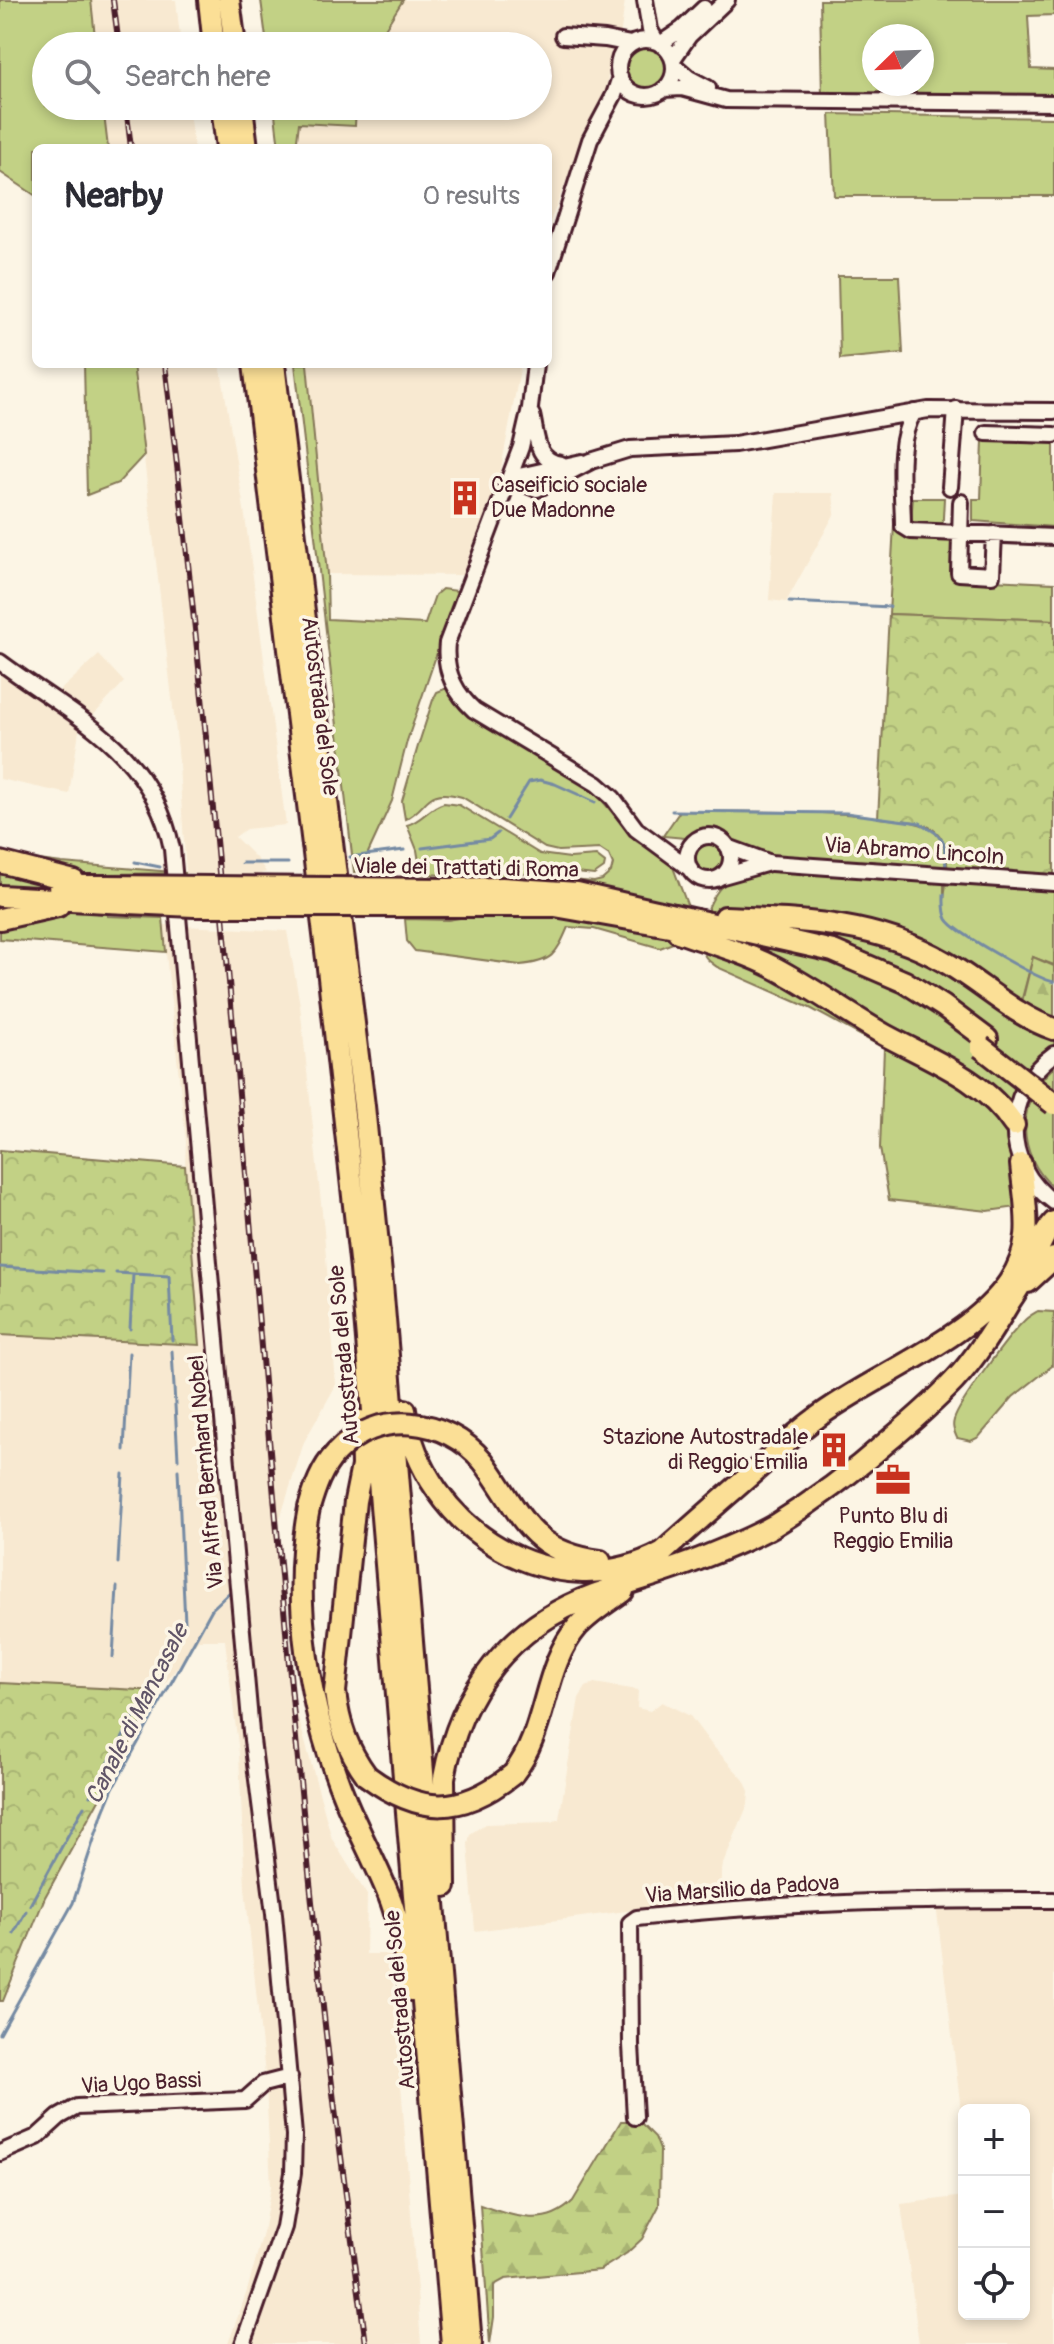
<!DOCTYPE html>
<html lang="en">
<head>
<meta charset="utf-8">
<style>
  body { margin:0; font-family:Pangolin,sans-serif; background:#f2f2f3; color:#2b2b33 }
  .controls { position:absolute; right:24px; bottom:24px; display:grid; overflow:hidden; border-radius:12px; box-shadow:0 4px 12px #0003 }
  .controls button { width:72px; height:72px; display:grid; place-items:center; padding:0; border:0; border-bottom:2px solid #e1e1e2; background:#fff; color:#2b2b33; font:40px sans-serif }
  .compass { position:absolute; left:862px; top:24px; width:72px; height:72px; border-radius:50%; background:#fff; box-shadow:0 4px 12px #0003; rotate:247deg }
  .list { margin:0; padding:0; list-style:none }
  h2 { display:flex; justify-content:space-between; align-items:center; height:104px; margin:0; padding:0 32px; font-size:34px }
  h2 small { font-size:26px; font-weight:400; color:#7c7c81 }
  .icon { flex:none; width:44px; height:44px; fill:none; stroke:currentColor; stroke-width:2; stroke-linecap:round; stroke-linejoin:round }
  .map { position:relative; flex:none; width:1054px; height:2344px; overflow:hidden }
  .search { position:absolute; background:#fff; box-shadow:0 4px 12px #0003; left:32px; top:32px; width:520px; height:88px; display:flex; align-items:center; gap:20px; box-sizing:border-box; padding:0 28px; border-radius:44px; color:#7c7c81; font-size:30px }
  .panel { position:absolute; background:#fff; box-shadow:0 4px 12px #0003; left:32px; top:144px; width:520px; height:224px; border-radius:12px }
  .map>svg:first-child { display:block }
  .built { fill:#f8e9d1 }
  .grass { fill:#c2d185; stroke:#867858; stroke-width:2; fill-rule:evenodd }
  .forest { fill:url(#forest-firs); stroke:#867858; stroke-width:2 }
  .park { fill:url(#park-crowns); stroke:#867858; stroke-width:2 }
  .lines { fill:none; stroke-linecap:round; stroke-linejoin:round }
  .stream { stroke:#758aa3; stroke-width:3 }
  .minor-casing { stroke:#4a1f2b; stroke-width:20 }
  .highway-casing { stroke:#4a1f2b; stroke-width:26 }
  .minor { stroke:#fcf5e5; stroke-width:14 }
  .highway { stroke:#fbdf96; stroke-width:20 }
  .rail-casing { stroke:#4a1f2b; stroke-width:6 }
  .rail { stroke:#fcf5e5; stroke-width:3; stroke-dasharray:9; stroke-linecap:butt }
  .highway-bridge-casing { stroke:#4a1f2b; stroke-width:26; stroke-linecap:butt }
  .highway-bridge { stroke:#fbdf96; stroke-width:20 }
  .labels { text-anchor:middle; dominant-baseline:central; stroke-width:7; stroke-linejoin:round; paint-order:stroke }
  .poi-label { font-size:22px; fill:#4a1f2b; stroke:#fcf5e5; text-anchor:start }
  .street-label { font-size:22px; fill:#4a1f2b; stroke:#fcf5e5 }
  .water-label { font-size:24px; font-style:italic; fill:#605467; stroke:#fcf5e5 }
</style>
</head>
<body>
<div class="map">
<svg width="1054" height="2344" viewBox="0 0 1054 2344">
  <defs>
    <pattern id="forest-firs" width="22" height="20" patternUnits="userSpaceOnUse" patternTransform="scale(2)"><rect width="22" height="20" fill="#c2d185"/><path d="M5 1l3.5 6h-7zM16 11l3.5 6h-7z" fill="#a8b373"/></pattern>
    <pattern id="park-crowns" width="20" height="18" patternUnits="userSpaceOnUse" patternTransform="scale(2)"><rect width="20" height="18" fill="#c2d185"/><path d="M2 6a3 3 0 1 1 6 0M12 15a3 3 0 1 1 6 0" fill="none" stroke="#a8b373"/></pattern>
  </defs>
  <rect width="100%" height="100%" fill="#fcf5e5"/>
  <filter id="ink" filterUnits="userSpaceOnUse"><feTurbulence type="fractalNoise" baseFrequency=".0125" numOctaves="2"/><feDisplacementMap in="SourceGraphic" scale="16" xChannelSelector="R" yChannelSelector="G"/><feConvolveMatrix kernelMatrix="1 2 1 2 8 2 1 2 1" color-interpolation-filters="sRGB"/></filter>
  <g filter="url(#ink)">
    <path class="built" d="M91 0H176L181 46H96Z
      M403 0H625L620 38 610 60 606 91 599 111 577 154 548 227V148H296L299 123 355 125 356 106H538V46H374Z
      M103 106H188L194 148H108Z
      M133 364H220L244 509 286 825 246 829 235 837 258 860 266 872 249 878 186 873 178 750Z
      M307 364H521L500 474 464 575 327 574Z
      M776 493H833L835 513 786 602 769 600Z
      M99 655 124 682 79 731 69 794 0 779V664L56 694Z
      M163 925 287 931 300 1005 324 1231 336 1385 304 1442 279 1522 289 1684 332 1839 367 1895 366 1954H391L421 2344H228L247 2291 263 2233 271 2186 266 2084 245 1888 239 1753 225 1640H198L159 1691 0 1683V1335L200 1345 185 1166 186 1142Z
      M594 1683 638 1690 637 1708 650 1711 662 1702 690 1716 711 1744 744 1780 749 1791 748 1804 723 1864 718 1899 475 1931 468 1844 470 1834 485 1824 552 1822 559 1819 579 1698 586 1687Z
      M936 1904 1054 1905V2344H919L901 2204 964 2196V2314H1024V2110H964V2135Z"/>
    <path class="grass" d="M0 0H91L96 46H46V106H103L108 148H36V196L0 172Z
      M261 0H403L374 46H267Z
      M820 0H1054V15L1028 16 1031 69 1054 70V98L822 96ZM874 36H922V84H874Z
      M623 68a23 23 0 1 1 46 0a23 23 0 1 1-46 0Z
      M274 106H356L355 126 299 123 296 148H279Z
      M830 114 1054 118V196H834Z
      M838 276H899L903 353 840 359Z
      M84 364H133L144 455 118 483 87 495Z
      M295 364H307L327 574 328 619 425 624 435 595 442 589 458 591 407 741 392 801 368 853 371 871 354 872Z
      M983 440 1054 441V527L973 521V499H981Z
      M913 498H944L942 537 954 538 952 578 1054 583V620L889 614 894 524 911 520Z
      M447 688 467 713 595 792 636 841 671 862 688 907 527 880 549 878 594 882 602 880 611 872 613 864 609 855 600 849 558 851 545 848 462 797C423 786 430 808 405 819L402 801 418 746 433 700 437 692Z
      M444 803 459 805 540 854 570 858 596 856 605 863 604 868 594 875 568 872 529 873 507 877 421 874 417 850 407 825C422 821 429 807 444 803Z
      M680 811C725 812 903 808 932 830 945 840 946 854 945 869L771 858 731 843 727 836 709 829 685 838 663 836Z
      M693 859a15 15 0 1 1 30 0a15 15 0 1 1-30 0Z
      M0 855 62 863 186 873 107 874V916L163 918 166 952 0 939Z
      M772 870 944 883V900L946 883 1054 889V965L1033 957 1020 1006 1054 1033V1050L1016 1096 1025 1206 988 1211 889 1200 880 1148 884 1048 810 1008 717 967C712 963 706 960 704 954 695 933 710 893 729 880 741 872 757 871 772 870Z
      M496 912 573 917 681 940 660 948 594 929 568 927C556 955 552 962 520 965L415 951 407 941 405 919 448 920Z
      M1054 1067V1188C1016 1155 1015 1101 1054 1067Z
      M1038 1311 1054 1312 1052 1366 1013 1397 979 1437 971 1441 957 1438C954 1431 952 1427 954 1420 959 1403 1009 1335 1023 1322 1027 1317 1033 1314 1038 1311Z"/>
    <path class="forest" d="M1033 957 1054 966V1024L1021 1006Z
      M621 2121H639L655 2137 660 2150 659 2206 642 2239 627 2253 600 2270 505 2279 494 2285V2317L490 2344 480 2205C513 2216 545 2229 573 2201Z"/>
    <path class="park" d="M889 614 1054 620V879L947 871C950 820 919 822 878 818Z
      M0 1150 185 1166 200 1345 0 1335Z
      M0 1683 159 1691 45 1897 3 2001H0Z"/>
    <g class="lines">
      <path class="stream" d="M789 602 890 607
        M672 811 846 813 920 823 936 833 944 843 946 868
        M506 819 529 782 540 780 555 784 595 802
        M422 848 490 839 498 833
        M350 857 404 850
        M135 862 160 867
        M242 863H288
        M944 894C944 903 943 911 947 919 954 932 1038 979 1054 982
        M0 1267 103 1273
        M116 1273 169 1276 172 1340
        M130 1329 133 1274
        M172 1351 178 1459
        M124 1450 129 1353
        M118 1563 123 1474
        M113 1657 117 1587
        M151 1686 185 1623 178 1470
        M90 1796 147 1694
        M30 1905 84 1806
        M14 1933 26 1911
        M0 2034 73 1903 103 1812 113 1788 212 1609 232 1590"/>
      <g class="minor-casing">
        <path id="minor" d="M645 0 650 30 657 42
          M563 36 605 39 631 44
          M618 68a28 28 0 1 1 56 0a28 28 0 1 1-56 0Z
          M660 44 682 29 704 8
          M673 59 689 36 727 0
          M674 65 689 78 708 88
          M664 89 682 88 726 100 1054 103
          M548 272 590 140 614 95 620 77
          M535 364 530 408 521 447 447 643C444 670 454 692 474 710L597 784 613 798 636 829 689 868
          M914 412C895 444 903 490 903 526L911 531 1054 537
          M532 415C537 435 535 461 561 464
          M986 433 1054 435
          M510 478 537 489 591 461 630 449 735 444 928 410 1054 411
          M510 478 582 462
          M950 487 956 409
          M961 502 959 573 992 575 994 534
          M0 662C74 717 152 750 172 849L251 1732 274 1914 294 2135 293 2173 284 2227 243 2344
          M687 858a22 22 0 1 1 44 0a22 22 0 1 1-44 0Z
          M728 847 771 863 1054 883
          M723 876 769 863
          M1054 1054C1002 1091 1001 1165 1054 1202
          M635 2117 631 2045 630 1923 637 1918C776 1902 914 1900 1054 1900
          M0 2153 37 2137 59 2117 77 2107 245 2100 263 2084 290 2077"/>
      </g>
      <g class="highway-casing">
        <path id="highway" d="M209 0 214 46
          M229 0 235 46
          M222 106 227 148
          M242 106 247 148
          M254 364 327 959 361 1269 452 2344
          M274 364 364 1106 382 1284 471 2344
          M0 862 74 881
          M59 886H107
          M447 889 502 888 577 893 833 951 905 982 943 1006 987 1039
          M0 896 107 902
          M447 906H555L692 930
          M725 917C801 920 877 922 945 962 982 983 1013 1015 1054 1029
          M0 919 58 906
          M678 932C711 943 744 952 775 968 813 988 848 1014 885 1035 931 1060 984 1079 1014 1125
          M1028 1282 1054 1258
          M405 1410C422 1528 553 1612 663 1552 696 1522 730 1493 764 1463 780 1448 797 1432 815 1419 871 1376 969 1341 1009 1282 1036 1242 1025 1208 1021 1164
          M361 1421 362 1466 355 1501 335 1692C339 1725 347 1749 367 1776
          M483 1461C521 1512 528 1552 600 1561
          M309 1508C290 1601 310 1715 346 1801 360 1835 378 1867 391 1901 401 1929 406 1960 410 1990
          M513 1774C548 1730 542 1667 578 1626 591 1612 608 1602 623 1591
          M445 1886 444 1778C460 1690 510 1626 594 1595 628 1582 663 1574 697 1560 722 1550 751 1539 775 1525 814 1501 853 1472 887 1442 910 1423 934 1402 954 1381 976 1358 994 1328 1010 1301 1018 1289 1026 1277 1032 1264 1038 1250 1043 1234 1054 1222"/>
      </g>
      <use href="#minor" class="minor"/>
      <use href="#highway" class="highway"/>
      <g class="rail-casing">
        <path id="rail" d="M113 0 119 46
          M126 106 131 148
          M165 364C232 910 264 1460 323 2007 335 2119 351 2232 366 2344"/>
      </g>
      <use href="#rail" class="rail"/>
      <g class="highway-bridge-casing">
        <path id="highway-bridge" d="M107 886 447 889
          M107 902 194 906H447
          M981 1047 1054 1104
          M309 1508C315 1488 321 1469 336 1453 377 1408 446 1417 483 1461
          M367 1776C420 1815 461 1816 513 1774"/>
      </g>
      <use href="#highway-bridge" class="highway-bridge"/>
    </g>
  </g>
  <defs>
    <g id="building-bare" transform="scale(2.76)"><path d="M-4-6H4V6H1V3H-1V6H-4ZM-2.5-4.3h1.7v1.8h-1.7ZM.8-4.3h1.7v1.8H.8ZM-2.5-1h1.7V.8h-1.7ZM.8-1h1.7V.8H.8Z" fill="#c8321e" stroke="#fcf5e5" stroke-width="2.5" paint-order="stroke"/></g>
    <g id="office-bare" transform="scale(2.76)"><path d="M-6-3h4V-5.5h4V-3h4V5H-6ZM-1-4.5V-3h2v-1.5ZM-6 0V1H6V0Z" fill="#c8321e" stroke="#fcf5e5" stroke-width="2.5" paint-order="stroke"/></g>
  </defs>
  <g fill-rule="evenodd">
    <use href="#building-bare" x="465" y="498"/>
    <use href="#building-bare" x="834" y="1450"/>
    <use href="#office-bare" x="893" y="1480"/>
  </g>
  <g class="labels">
    <g class="poi-label">
      <text x="491" y="485">Caseificio sociale<tspan x="491" dy="25">Due Madonne</tspan></text>
      <text x="808" y="1437" text-anchor="end">Stazione Autostradale<tspan x="808" dy="25">di Reggio Emilia</tspan></text>
      <text x="893" y="1516" text-anchor="middle">Punto Blu di<tspan x="893" dy="25">Reggio Emilia</tspan></text>
    </g>
    <g class="street-label">
      <text transform="translate(320 706) rotate(83)">Autostrada del Sole</text>
      <text transform="translate(914 851) rotate(4)">Via Abramo Lincoln</text>
      <text transform="translate(466 868) rotate(1)">Viale dei Trattati di Roma</text>
      <text transform="translate(344 1355) rotate(-95)">Autostrada del Sole</text>
      <text transform="translate(206 1472) rotate(-95)">Via Alfred Bernhard Nobel</text>
      <text transform="translate(742 1889) rotate(-4)">Via Marsilio da Padova</text>
      <text transform="translate(400 2000) rotate(-95)">Autostrada del Sole</text>
      <text transform="translate(141 2083) rotate(-3)">Via Ugo Bassi</text>
    </g>
    <g class="water-label">
      <text transform="translate(137 1714) rotate(-63)">Canale di Mancasale</text>
    </g>
  </g>
</svg>
<div class="controls">
<button>+</button>
<button>−</button>
<button><svg class="icon" aria-label="locate" viewBox="0 0 24 24"><circle cx="12" cy="12" r="6"/><path d="M12 2v4M12 18v4M2 12h4M18 12h4"/></svg></button>
</div>
<svg class="compass" viewBox="-18 -18 36 36"><path d="M0-13l5 13h-10z" fill="#e53935"/><path d="M0 13l5-13h-10z" fill="#7c7c81"/></svg>
<div class="search"><svg class="icon" aria-label="search" viewBox="0 0 24 24"><circle cx="10" cy="10" r="6"/><path d="M15 15l6 6"/></svg>Search here</div>
<section class="panel">
<h2>Nearby<small>0 results</small></h2>
<ul class="list">
</ul>
</section>
</div>
</body>
</html>
